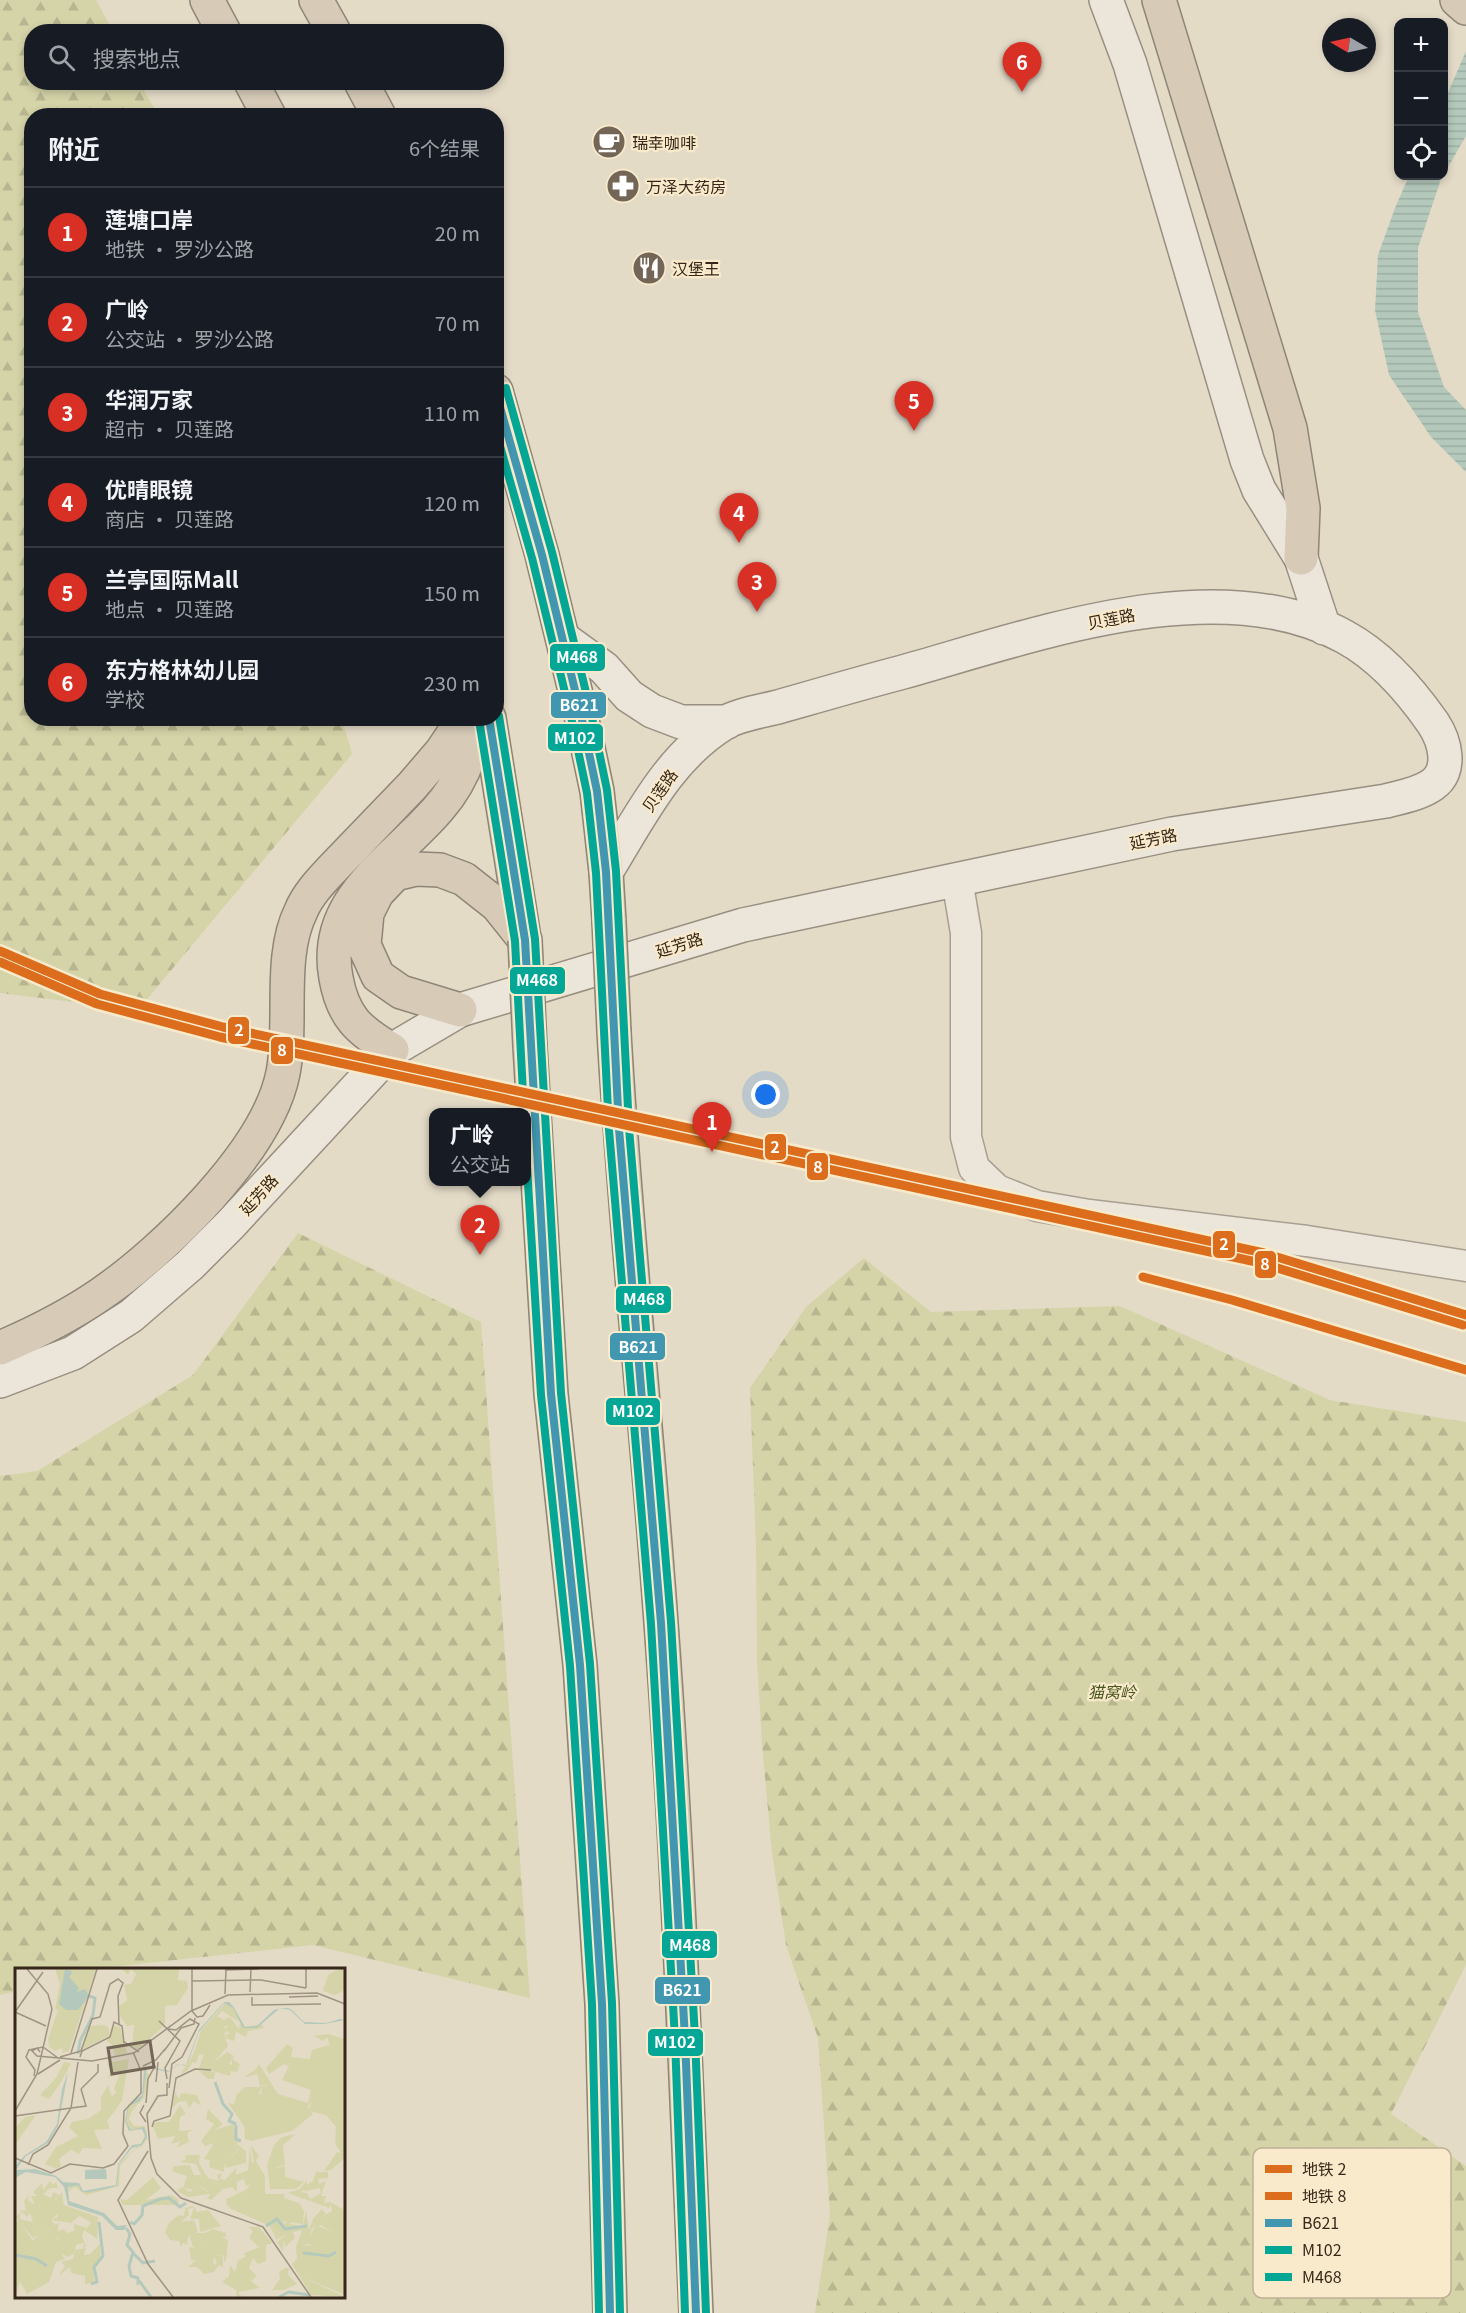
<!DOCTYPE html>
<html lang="zh">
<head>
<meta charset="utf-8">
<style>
  body { margin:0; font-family:Georgia,"Noto Sans SC",serif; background:#242831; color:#f1f3f6 }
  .controls { position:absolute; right:18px; top:18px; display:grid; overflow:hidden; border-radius:12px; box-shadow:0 3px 9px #0003 }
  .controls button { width:54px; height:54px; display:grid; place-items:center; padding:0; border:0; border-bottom:2px solid #363941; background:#171b24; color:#f1f3f6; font:30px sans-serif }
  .compass { position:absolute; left:1322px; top:18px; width:54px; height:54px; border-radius:50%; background:#171b24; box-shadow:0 3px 9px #0003; rotate:279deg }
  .you { position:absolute; left:766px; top:1095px; width:21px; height:21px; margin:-15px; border:4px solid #fff; border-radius:50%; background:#1a73e8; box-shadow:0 0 0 9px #1a73e833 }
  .badge { display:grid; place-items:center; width:39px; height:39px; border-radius:50%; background:#d93025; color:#fff; font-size:20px; font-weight:700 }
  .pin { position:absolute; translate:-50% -50px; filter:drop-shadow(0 2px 3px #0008) }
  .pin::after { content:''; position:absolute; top:32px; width:21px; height:18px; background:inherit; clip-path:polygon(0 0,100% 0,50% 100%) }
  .popup { position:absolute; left:429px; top:1108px; width:102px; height:78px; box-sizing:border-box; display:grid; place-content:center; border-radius:12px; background:#171b24; filter:drop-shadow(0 2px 4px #0005); font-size:20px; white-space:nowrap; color:#9ea1a6 }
  .popup b { font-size:22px; color:#f1f3f6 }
  .popup::after { content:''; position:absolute; left:50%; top:100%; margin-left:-12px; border:12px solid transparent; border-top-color:#171b24 }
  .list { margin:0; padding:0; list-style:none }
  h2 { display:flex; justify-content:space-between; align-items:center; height:78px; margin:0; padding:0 24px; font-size:26px }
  h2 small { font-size:20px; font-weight:400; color:#9ea1a6 }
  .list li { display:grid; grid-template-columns:39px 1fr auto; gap:18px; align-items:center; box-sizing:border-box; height:90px; padding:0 24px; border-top:2px solid #363941 }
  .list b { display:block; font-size:22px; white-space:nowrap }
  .list p { margin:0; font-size:20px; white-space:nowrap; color:#9ea1a6 }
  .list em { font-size:20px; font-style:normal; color:#9ea1a6 }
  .icon { flex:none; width:33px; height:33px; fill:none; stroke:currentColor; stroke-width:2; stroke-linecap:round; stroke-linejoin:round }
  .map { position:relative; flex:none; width:1466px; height:2313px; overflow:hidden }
  .search { position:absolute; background:#171b24; box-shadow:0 3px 9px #0003; left:24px; top:24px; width:480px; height:66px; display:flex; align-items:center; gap:15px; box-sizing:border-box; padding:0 21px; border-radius:24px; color:#9ea1a6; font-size:22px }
  .panel { position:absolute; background:#171b24; box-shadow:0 3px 9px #0003; left:24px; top:108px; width:480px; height:618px; border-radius:24px }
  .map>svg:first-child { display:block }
  .forest { fill:url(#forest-firs) }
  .water { fill:url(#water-rules) }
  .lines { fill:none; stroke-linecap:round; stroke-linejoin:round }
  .street-casing { stroke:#a89f91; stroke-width:33 }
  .secondary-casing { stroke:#988f81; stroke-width:36 }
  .highway-casing { stroke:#8e8578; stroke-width:36 }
  .street { stroke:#ebe5da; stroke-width:30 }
  .secondary { stroke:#ebe5da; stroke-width:33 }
  .highway { stroke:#d7cbb8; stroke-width:33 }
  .highway-bridge-casing { stroke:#8e8578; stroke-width:36; stroke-linecap:butt }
  .highway-bridge { stroke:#d7cbb8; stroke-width:33 }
  .bus-1-casing { stroke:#f8eaca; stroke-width:12 }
  .bus-2-casing { stroke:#f8eaca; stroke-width:12 }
  .bus-3-casing { stroke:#f8eaca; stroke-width:12 }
  .bus-1 { stroke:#4197af; stroke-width:8 }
  .bus-2 { stroke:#04a696; stroke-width:8 }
  .bus-3 { stroke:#04a696; stroke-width:8 }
  .metro-1-casing { stroke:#f8eaca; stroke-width:14 }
  .metro-2-casing { stroke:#f8eaca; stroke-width:14 }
  .metro-1 { stroke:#db6d1c; stroke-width:9 }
  .metro-2 { stroke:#db6d1c; stroke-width:9 }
  .labels { text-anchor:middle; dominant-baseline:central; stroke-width:4.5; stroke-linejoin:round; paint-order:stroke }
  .poi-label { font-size:16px; fill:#37271a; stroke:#f8eaca; text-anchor:start }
  .street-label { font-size:16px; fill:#37271a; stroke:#f8eaca }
  .park-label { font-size:16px; font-style:italic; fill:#48551f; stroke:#f8eaca }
  .inset-river { fill:none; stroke:#b4c9bc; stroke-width:3 }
  .inset-road { fill:none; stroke:#9f9382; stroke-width:1.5 }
  .view { fill:#746657; fill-opacity:0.15; stroke:#746657; stroke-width:3 }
  .inset-edge { fill:none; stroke:#37271a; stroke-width:3 }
  .key { fill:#f8eaca; stroke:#beb095; stroke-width:1.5 }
  .key-label { font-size:16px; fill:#37271a }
  .line-badge { stroke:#f8eaca; stroke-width:2 }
  .badge-label { font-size:16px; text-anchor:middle; font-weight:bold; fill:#fff }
</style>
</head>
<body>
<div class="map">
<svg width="1466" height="2313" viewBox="0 0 1466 2313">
  <defs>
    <pattern id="forest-firs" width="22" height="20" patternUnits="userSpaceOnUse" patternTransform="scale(1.5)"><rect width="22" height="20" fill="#d5d4a8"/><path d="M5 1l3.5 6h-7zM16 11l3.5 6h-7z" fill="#b7b690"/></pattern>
    <pattern id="water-rules" width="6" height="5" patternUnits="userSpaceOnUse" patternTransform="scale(1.5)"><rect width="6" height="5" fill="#b4c9bc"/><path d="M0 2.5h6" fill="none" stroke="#9bada1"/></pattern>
  </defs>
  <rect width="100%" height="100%" fill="#e4dbc7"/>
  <path class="forest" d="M0 0H96L113 31 32 32V82L140 83 158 115 32 116V718L342 719 352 754 138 1010 0 993Z
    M298 1233 481 1322 530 1998 313 1945 93 1969 16 1970V1991L0 1995V1476L37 1471 193 1375Z
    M864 1258 931 1312 1120 1306 1330 1400 1466 1422V1965L1391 2114 1466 2166V2313H815L830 2215 818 2038 786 1945 772 1853 762 1745 757 1660 756 1548 750 1388 806 1307Z"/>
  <path class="water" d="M1466 51V136L1444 174V102Z
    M1409 176H1442L1418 248V312L1444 387 1466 410V472L1431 437 1389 375 1375 310 1378 255 1395 208Z"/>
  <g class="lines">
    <g class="street-casing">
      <path id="street" d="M957 879 966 933V1137L974 1168 997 1190 1037 1206 1089 1215 1307 1241 1466 1266"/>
    </g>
    <g class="secondary-casing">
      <path id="secondary" d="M1106 0 1130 64 1247 460 1259 490 1301 558 1324 628
        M564 639 604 668 629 696 652 711 681 722H727
        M0 1381 73 1353 131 1316 190 1265 230 1225 392 1050 460 1010 743 925 1172 834 1386 801C1401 797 1419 794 1432 785 1453 771 1445 741 1433 723 1410 690 1380 656 1345 637 1218 567 1032 636 903 672 861 683 820 695 778 707 762 711 741 714 726 722 669 756 640 817 606 872"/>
    </g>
    <g class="highway-casing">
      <path id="highway" d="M207 0 224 32
        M316 0 334 32
        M1159 0 1290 428 1303 508 1301 558
        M1457 0 1466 8
        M251 82 269 116
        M361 82 379 116
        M496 391 542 555 581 715 597 791 606 872 609 921
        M489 718 524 938
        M460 1010 401 992 378 976 364 945 367 913 377 893 395 874 416 869 440 870 464 879 497 905 525 940
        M614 1032C625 1229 647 1426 661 1623 678 1853 686 2083 696 2313
        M530 1047 551 1394 580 1665 602 2004 610 2313
        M392 1050C359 1031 343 1017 336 978 321 899 394 861 439 808 462 782 473 752 479 718
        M0 1348C35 1333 69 1316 101 1294 164 1251 268 1150 283 1073 293 1022 278 957 301 911 308 894 322 880 334 867L412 786 442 751 464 718"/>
    </g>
    <use href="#street" class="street"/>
    <use href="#secondary" class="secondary"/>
    <use href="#highway" class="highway"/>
    <g class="highway-bridge-casing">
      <path id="highway-bridge" d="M609 921 614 1032
        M525 940 530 1047"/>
    </g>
    <use href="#highway-bridge" class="highway-bridge"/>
    <g class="bus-1-casing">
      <path id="bus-1" d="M496 393 542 555 581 715 597 791 606 872 619 1129 661 1623 685 2038 696 2313
        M489 718 525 940 551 1394 580 1665 602 2004 610 2313"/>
    </g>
    <g class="bus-2-casing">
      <path id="bus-2" d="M496 432 532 558 571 717 587 793 596 873 609 1130 651 1624 675 2039 685 2313
        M479 720 515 941 524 1112
        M526 1150 541 1395 570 1666 592 2004 599 2313"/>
    </g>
    <g class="bus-3-casing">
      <path id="bus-3" d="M506 388 552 552 591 713 607 790 616 871 629 1128 671 1622 695 2037 706 2313
        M499 716 535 939 561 1393 590 1664 612 2003 620 2313"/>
    </g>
    <use href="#bus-1" class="bus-1"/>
    <use href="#bus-2" class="bus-2"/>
    <use href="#bus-3" class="bus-3"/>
    <g class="metro-1-casing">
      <path id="metro-1" d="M0 951 100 994 223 1027 1264 1253 1466 1315
        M1143 1277 1232 1300 1466 1370"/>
    </g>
    <g class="metro-2-casing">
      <path id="metro-2" d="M0 962 97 1004 220 1037 1261 1263 1463 1325"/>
    </g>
    <use href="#metro-1" class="metro-1"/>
    <use href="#metro-2" class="metro-2"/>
  </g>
  <defs>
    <g id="cafe-disc" transform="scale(1.725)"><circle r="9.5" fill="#746657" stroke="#f8eaca"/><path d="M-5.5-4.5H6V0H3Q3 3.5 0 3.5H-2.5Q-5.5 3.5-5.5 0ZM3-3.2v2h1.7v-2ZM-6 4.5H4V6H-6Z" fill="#fff"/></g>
    <g id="pharmacy-disc" transform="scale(1.725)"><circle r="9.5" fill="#746657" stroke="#f8eaca"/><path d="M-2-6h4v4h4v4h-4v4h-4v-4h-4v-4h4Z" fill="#fff"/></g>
    <g id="restaurant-disc" transform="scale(1.725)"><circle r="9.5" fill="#746657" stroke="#f8eaca"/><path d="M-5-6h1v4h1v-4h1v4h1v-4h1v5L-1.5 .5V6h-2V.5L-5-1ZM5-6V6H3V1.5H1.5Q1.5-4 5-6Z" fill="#fff"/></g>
  </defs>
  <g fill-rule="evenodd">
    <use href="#cafe-disc" x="609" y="142"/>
    <use href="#pharmacy-disc" x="623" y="186"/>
    <use href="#restaurant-disc" x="649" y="268"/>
  </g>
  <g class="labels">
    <g class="poi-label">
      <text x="632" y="142">瑞幸咖啡</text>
      <text x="646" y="186">万泽大药房</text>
      <text x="672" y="268">汉堡王</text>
    </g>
    <g class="street-label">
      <text transform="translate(1111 618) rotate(-11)">贝莲路</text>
      <text transform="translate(659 790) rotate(-55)">贝莲路</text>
      <text transform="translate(1153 838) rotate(-11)">延芳路</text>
      <text transform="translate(679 944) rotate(-17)">延芳路</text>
      <text transform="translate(258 1194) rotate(-48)">延芳路</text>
    </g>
    <g class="park-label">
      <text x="1112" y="1691">猫窝岭</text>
    </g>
  </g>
  <g transform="translate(15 1968)">
    <rect width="330" height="330" fill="#e4dbc7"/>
    <path d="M211 34 219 40 225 54 207 43 202 48 208 51 205 56 197 57 177 90 186 63ZM207 60H212L209 67 215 65 210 69 213 78 199 94 195 103 200 104 199 111H193L183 102 191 104 184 100 189 86 184 87 181 95 177 94 197 67 203 69ZM330 75V130L321 141 306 120V113L300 117 302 122 293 139 298 146 277 163 236 173 230 171 229 158 213 135 219 136 222 126H246L247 120 254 117 246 119 254 114H249L241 101 244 96 263 126 293 135 296 122 267 112 274 98 269 96 254 106 251 100 272 76 278 80 276 89 295 91 297 82 314 77 318 82ZM130 105 135 106 129 130 118 141 114 151 119 158H130L132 164V171L127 178 119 182 105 198 104 218 71 227 60 219 53 223 55 217H63L68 224 101 217 104 196 132 169 128 160 116 162 111 153 114 139 128 128ZM193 141 208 156 200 162 218 156 224 174 221 176 224 181 210 194 209 204 194 199 195 192 189 191 199 175 190 178 186 173 199 156 191 151ZM311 147 330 152V170L320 175 321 159ZM281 166 268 177 270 197 257 201 270 198V209L289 214 281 221H255L252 197 259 177 267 169ZM170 187H185L184 195 193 210H188L181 196 165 194 171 191ZM175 197 179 207H187L183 212 203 216 194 224 184 217 179 222 168 220 172 208 157 203 159 198ZM301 204H313V210L303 211 305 220 290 223 289 218 298 213ZM138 209 146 220 131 232 157 227 164 232 162 237H107L105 231 112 232ZM232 223 240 231 248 226H270L269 230 284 235 289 243 288 256 265 253 268 261 258 262 264 264 262 273 255 258 214 240 215 230ZM47 224 49 237 83 249 82 271 69 262 67 269 42 270V276L45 272 57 277 55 285 46 286 50 291 41 294 34 314 12 326 5 314 1 325 0 254 4 253 18 273 23 267 14 257 32 262 29 268 49 261 51 265 59 263V256L72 260 76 254 64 248 56 255 36 252 43 249 39 234ZM315 234 330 242V327L290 310 296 306 288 288H315L290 283 289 278 298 277 292 273 301 257 317 264 312 255 299 253 317 243ZM177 238 180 240 182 244 193 242 206 258 185 264 184 251H175L179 240 173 241 174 247 166 254 179 252 183 264 173 269 172 277 168 275 166 279 164 273 155 272 150 264 154 255 164 247 169 248 170 240ZM233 259H244L257 275 251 277V293L243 296 238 290 234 300 242 308 236 313 245 320 223 324 227 329H222L221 322 207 314 214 308 215 297 220 304 223 293 231 288 228 286 244 279 234 270 238 263ZM198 261 211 265V269H206L213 272 211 292 209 294V288L199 287V293L188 282 193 271 189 265ZM85 276 86 291 79 299V315L70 316V308L56 305 55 299 44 307 50 298 46 294 58 291 60 282 71 280 69 287 75 286Z" fill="#d5d4a8"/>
    <path d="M107 1H164L163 12 172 13 173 20 162 37 150 38V57L122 82 117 78 119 57 112 58 105 48 104 38 112 32 109 17 116 16 121 6 116 1 113 7ZM323 1H330V22L320 27 308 23 313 7ZM215 49 224 61 225 54 229 59 246 56 249 60 233 63 231 69 221 64 219 73 210 70 215 65 209 62 213 58 209 59 204 67 207 74 198 68 191 82 183 86 172 103 168 105H166L197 57ZM98 57 105 59 112 85 100 88 98 78 92 73ZM313 66 330 71 329 79 317 83 312 69 308 73 299 68ZM212 84 219 88 214 96 217 97V91L225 96 222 104 216 103 215 108 195 102 199 94ZM296 88 314 98 312 104 302 99 300 116 292 115 293 110H297ZM114 91 107 133 92 153 95 161 79 162 87 181 68 180 64 186 56 182 44 191 46 198 42 201 30 196 41 179 63 168 54 159 57 154 73 151 86 142V129L93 117 97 128 101 125 99 120 105 106 91 110 96 106 92 95ZM241 101 249 114H255L246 118 254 119 247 120 242 128 221 127 230 119H245L242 106 228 110ZM307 110 306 120 318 123 321 141 323 131 330 130V152L294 143 300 117ZM160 124 164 131 166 125 182 127 186 138 179 133 174 140 171 133 163 134 157 140ZM165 137 171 146 165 149 164 163 178 162 172 165 174 174 161 180 166 173 156 176 160 168 143 171 138 158 140 154H154ZM325 170H330V190L316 202 309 203 322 184 326 185 320 176ZM221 175 231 183V195L211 200 210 194 224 182ZM236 177 244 188 241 193 250 208V226L240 231V239L232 237 237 230 232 223 215 230 217 235 212 239 211 231 205 234 232 221 235 216 231 218 229 211 222 214V224L217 219 208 221 196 232 192 230 196 226 173 229 162 223 167 219 175 224 183 217 193 224 203 215 192 216 183 212 185 208 204 213 202 207 207 205 205 211 210 212 221 200V207L233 202 235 178 237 194H239ZM292 212 291 221 285 224 292 225 295 231 306 225 303 216 311 213 306 228H311L309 235 316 234 314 240 273 225 285 221ZM35 213 38 217 41 214 43 220H35L28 226 36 230 39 224 47 229 40 230 43 245 36 252 40 257 44 255 42 264 28 268 32 262 14 257 23 267 18 270 0 249 6 244 5 251 18 254 15 245 12 249 4 242 11 243 9 233 14 227 13 232 20 237 16 228H22L18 224 27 215 28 222ZM307 241 311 246 300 253 312 255 317 264 306 257 297 260 295 268 300 269 293 273 300 277 290 276V282L319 287 303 291 288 288 297 307 290 310 330 329 296 327 277 296 282 291 281 279 287 262 278 264 280 270 270 279 269 271 268 283 262 274 273 265 263 271 264 264 257 261H268V256L262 252 253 259 252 257 262 250 270 256 273 251 275 256 288 258 291 242 294 262 298 251ZM179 265H189L193 271 188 282 197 289 199 297 202 296 199 287 208 288V299L204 297 199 304 189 306 182 299H173L181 292H176L174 279 184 281 178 279 175 269ZM45 269H67L71 278 68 281 69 275 61 277 59 286 52 289 46 285H55L56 278H49L45 272V277L38 276ZM270 300H274L273 307 282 316 269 322H257L265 311 264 304Z" fill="#d5d4a8"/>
    <path d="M40 1H81L54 83 47 85 48 80 39 83 34 78 33 71 43 42 40 41 45 16ZM49 94 56 95 47 113 34 131 25 127 41 110ZM21 147 0 177V160L10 149Z" fill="#d5d4a8"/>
    <path d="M89 57 94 60V68L66 82 74 58Z" fill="#d5d4a8"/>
    <path d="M50 1 58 4 54 9 64 20 62 24 70 21 74 28 63 42H51L44 36ZM209 34H214L218 38 230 59 242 58 259 42 266 40H273L277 42 289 54 311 55 325 51 330 52 309 56H290L275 42 265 40 242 60H228L218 40 209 35 184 64 173 94 171 97 170 98 164 96 154 104 132 100 128 128 125 133 114 138 111 153 116 162 129 159 132 169 127 177 117 180 104 196 102 216 101 218 91 221 74 224H67L63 217 53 219 54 233 89 245 102 258 112 257 109 262H101L87 248 53 237 49 219 40 209 11 204 0 210V198L10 187 31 174 42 156 47 121 53 104 43 158 33 175 11 188 1 202 20 201 41 208 48 214 64 215 68 223 101 217 103 196 117 177 126 176 130 168 127 161 114 163 110 153 113 137 127 127 129 101 134 99 155 103 163 96 171 97 184 62ZM91 201 92 211H70V202Z" fill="#b4c9bc"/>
    <path class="inset-river" d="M63 86 65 73 78 47 80 30 71 27M200 114 208 136 217 146 214 153 221 156M221 157V171L226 173M115 254 119 256 127 247 128 238 145 231 154 230 165 239 171 235M251 258 262 251 270 261 292 258M111 260 115 266 112 277 118 284 114 298 116 308 123 310V315L125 314 136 329M118 285 128 295 140 293M288 285 314 288 321 284M0 287 21 291 32 298M76 316 82 314 79 299 88 288 84 254M264 329 274 324 294 327"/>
    <path class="inset-road" d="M177 1V26M291 1V20M210 2 243 1M177 13 246 12 291 20M235 24 236 1M177 26V43L182 49 188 48 195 37M210 26 211 1M237 29V37L306 36M274 29 303 28M0 44 28 4M0 44 31 58M144 53 165 73 150 100 152 111M153 61 161 62 175 51 184 56 167 89 157 96 154 120M108 73 124 84M66 83 77 51 85 49 95 16 103 11 108 15 103 28 104 56M149 83 166 60 179 56 180 50M25 84 22 80 17 83 22 88 77 93 119 85 176 43 213 27 302 25 330 36M56 85 82 1M45 89 66 83M65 89 67 83 95 69 99 54 107 58 109 75M128 98 141 92 150 81M23 106 45 92M19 108 20 102 11 89 14 82 28 79 43 90M141 114 143 94M152 115V127L143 128 132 146 136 190 142 206 166 230 248 259 296 329M66 121 83 104V96M131 135 133 111 140 98M129 137 125 145 131 154M56 140 71 138 66 121M0 143 22 106 37 41 33 26 12 1M0 148 56 140M137 159 139 153 155 148 161 110 180 101 196 102M133 183 103 232 133 296 158 329M0 190 36 205 55 196 88 200 99 196 113 178 108 166 109 143 126 125V103L118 84M13 197 18 186 33 177 56 140 63 94"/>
    <path class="view" d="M135 73 139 99 97 106 93 80Z"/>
    <rect width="330" height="330" class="inset-edge"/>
  </g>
  <rect x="1253" y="2148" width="198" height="150" rx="9" class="key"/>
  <rect x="1265" y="2165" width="27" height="8" fill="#db6d1c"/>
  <rect x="1265" y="2192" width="27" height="8" fill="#db6d1c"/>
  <rect x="1265" y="2219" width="27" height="8" fill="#4197af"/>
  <rect x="1265" y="2246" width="27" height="8" fill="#04a696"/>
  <rect x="1265" y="2273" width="27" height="8" fill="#04a696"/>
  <g class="key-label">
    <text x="1302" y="2175">地铁 2</text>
    <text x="1302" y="2202">地铁 8</text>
    <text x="1302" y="2229">B621</text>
    <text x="1302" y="2256">M102</text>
    <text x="1302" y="2283">M468</text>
  </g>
  <g class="line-badge">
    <rect x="549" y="643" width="57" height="29" rx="6" fill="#04a696"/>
    <rect x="550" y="691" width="57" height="28" rx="6" fill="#4197af"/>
    <rect x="547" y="723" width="57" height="29" rx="6" fill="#04a696"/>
    <rect x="509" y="966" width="57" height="29" rx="6" fill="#04a696"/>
    <rect x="227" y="1016" width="23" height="29" rx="6" fill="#db6d1c"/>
    <rect x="270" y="1036" width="24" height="29" rx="6" fill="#db6d1c"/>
    <rect x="764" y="1133" width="23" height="28" rx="6" fill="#db6d1c"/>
    <rect x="806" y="1152" width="23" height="29" rx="6" fill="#db6d1c"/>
    <rect x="1212" y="1230" width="24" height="29" rx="6" fill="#db6d1c"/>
    <rect x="1254" y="1250" width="23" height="29" rx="6" fill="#db6d1c"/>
    <rect x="615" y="1285" width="57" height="29" rx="6" fill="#04a696"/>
    <rect x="609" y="1332" width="57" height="29" rx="6" fill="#4197af"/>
    <rect x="605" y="1397" width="56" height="29" rx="6" fill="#04a696"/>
    <rect x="661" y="1930" width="57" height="29" rx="6" fill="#04a696"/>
    <rect x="654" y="1976" width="57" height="29" rx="6" fill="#4197af"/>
    <rect x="647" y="2028" width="57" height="29" rx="6" fill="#04a696"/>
  </g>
  <g class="badge-label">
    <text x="577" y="663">M468</text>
    <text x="579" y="711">B621</text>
    <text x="575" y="744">M102</text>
    <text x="537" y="986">M468</text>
    <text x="239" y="1036">2</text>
    <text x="282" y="1056">8</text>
    <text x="775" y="1153">2</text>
    <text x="818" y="1173">8</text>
    <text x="1224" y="1250">2</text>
    <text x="1265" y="1270">8</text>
    <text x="644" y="1305">M468</text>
    <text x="638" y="1353">B621</text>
    <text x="633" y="1417">M102</text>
    <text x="690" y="1951">M468</text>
    <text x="682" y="1996">B621</text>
    <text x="675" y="2048">M102</text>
  </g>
</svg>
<div class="controls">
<button>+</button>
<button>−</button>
<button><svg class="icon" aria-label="locate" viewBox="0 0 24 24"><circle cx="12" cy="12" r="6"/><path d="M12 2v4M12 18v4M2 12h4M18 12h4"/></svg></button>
</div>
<svg class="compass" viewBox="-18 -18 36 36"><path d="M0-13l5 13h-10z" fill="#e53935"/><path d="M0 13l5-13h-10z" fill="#9ea1a6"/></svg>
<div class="you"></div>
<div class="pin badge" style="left:712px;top:1152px">1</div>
<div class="pin badge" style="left:480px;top:1255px">2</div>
<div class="popup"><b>广岭</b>公交站</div>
<div class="pin badge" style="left:757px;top:612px">3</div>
<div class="pin badge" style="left:739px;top:543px">4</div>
<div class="pin badge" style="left:914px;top:431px">5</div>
<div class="pin badge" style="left:1022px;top:92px">6</div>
<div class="search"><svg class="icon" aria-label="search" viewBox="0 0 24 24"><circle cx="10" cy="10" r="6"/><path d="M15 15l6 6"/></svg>搜索地点</div>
<section class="panel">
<h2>附近<small>6个结果</small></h2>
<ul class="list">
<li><span class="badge">1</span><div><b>莲塘口岸</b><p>地铁 · 罗沙公路</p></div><em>20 m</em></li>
<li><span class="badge">2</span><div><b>广岭</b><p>公交站 · 罗沙公路</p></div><em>70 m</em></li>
<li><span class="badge">3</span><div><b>华润万家</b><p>超市 · 贝莲路</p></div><em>110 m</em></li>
<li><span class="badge">4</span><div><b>优晴眼镜</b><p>商店 · 贝莲路</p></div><em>120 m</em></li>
<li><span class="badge">5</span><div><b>兰亭国际Mall</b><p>地点 · 贝莲路</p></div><em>150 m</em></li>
<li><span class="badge">6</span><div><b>东方格林幼儿园</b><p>学校</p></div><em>230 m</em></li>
</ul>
</section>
</div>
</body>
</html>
